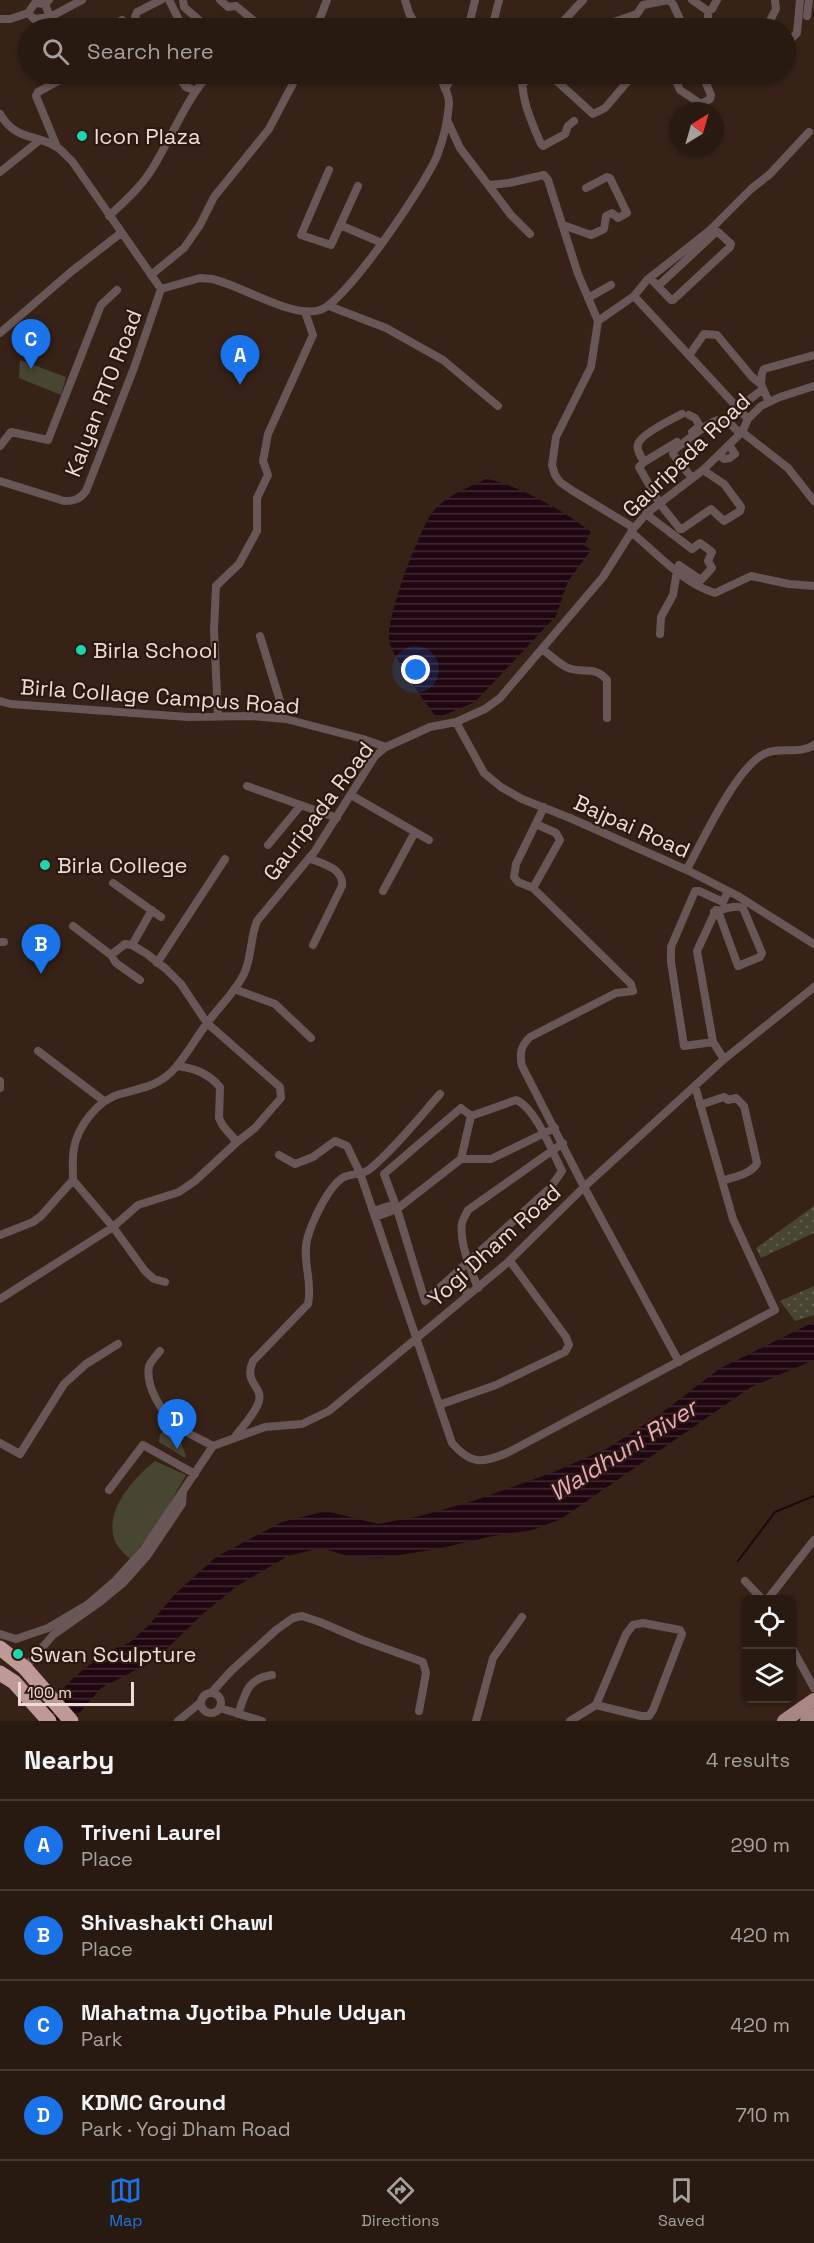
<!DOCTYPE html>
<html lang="en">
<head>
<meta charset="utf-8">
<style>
  body { margin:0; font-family:"Space Grotesk",sans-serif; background:#34271f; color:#f1f3f6 }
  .controls { position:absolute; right:18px; bottom:18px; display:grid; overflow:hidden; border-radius:9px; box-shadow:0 2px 4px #0004 }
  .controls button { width:54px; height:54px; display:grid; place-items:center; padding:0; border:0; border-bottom:2px solid #443831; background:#281a11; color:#f1f3f6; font:30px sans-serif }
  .compass { position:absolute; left:670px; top:102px; width:54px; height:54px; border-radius:50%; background:#281a11; box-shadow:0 2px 4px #0004; rotate:37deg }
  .scale { position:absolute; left:18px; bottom:15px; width:116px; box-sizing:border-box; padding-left:6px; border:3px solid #ebddd6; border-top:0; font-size:16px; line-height:21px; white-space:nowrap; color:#ebddd6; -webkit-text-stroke:4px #2c180e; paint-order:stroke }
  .you { position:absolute; left:416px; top:670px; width:21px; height:21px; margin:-15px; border:4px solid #fff; border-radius:50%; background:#1a73e8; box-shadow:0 0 0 9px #1a73e833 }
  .badge { display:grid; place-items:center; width:39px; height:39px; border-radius:50%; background:#1a73e8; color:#fff; font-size:20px; font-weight:700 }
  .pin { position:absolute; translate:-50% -50px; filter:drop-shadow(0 2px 3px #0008) }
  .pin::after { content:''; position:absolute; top:32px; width:21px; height:18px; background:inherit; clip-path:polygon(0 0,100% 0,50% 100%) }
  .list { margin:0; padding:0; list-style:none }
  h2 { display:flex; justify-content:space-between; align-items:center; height:78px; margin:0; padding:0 24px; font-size:26px }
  h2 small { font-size:20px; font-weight:400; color:#a5a19f }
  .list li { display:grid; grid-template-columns:39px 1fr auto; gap:18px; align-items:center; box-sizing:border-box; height:90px; padding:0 24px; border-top:2px solid #443831 }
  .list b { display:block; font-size:22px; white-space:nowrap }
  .list p { margin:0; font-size:20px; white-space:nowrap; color:#a5a19f }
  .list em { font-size:20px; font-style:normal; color:#a5a19f }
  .icon { flex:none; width:33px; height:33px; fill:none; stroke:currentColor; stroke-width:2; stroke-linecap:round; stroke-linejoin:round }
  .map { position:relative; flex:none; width:814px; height:1721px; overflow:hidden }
  .search { position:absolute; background:#281a11; box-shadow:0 2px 4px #0004; left:18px; right:18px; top:18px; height:66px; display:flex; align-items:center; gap:15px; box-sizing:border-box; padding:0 21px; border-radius:33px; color:#a5a19f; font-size:22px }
  .sheet { height:438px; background:#281a11 }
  nav { display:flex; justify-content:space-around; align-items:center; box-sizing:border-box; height:84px; border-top:2px solid #443831; background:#281a11; font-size:16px; color:#a5a19f }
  nav a { display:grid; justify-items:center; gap:3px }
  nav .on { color:#1a73e8 }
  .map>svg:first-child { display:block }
  .grass { fill:url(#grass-dots) }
  .park { fill:#494533 }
  .water { fill:url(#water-rules) }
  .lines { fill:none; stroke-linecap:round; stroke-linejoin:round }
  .stream { stroke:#200611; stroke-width:2 }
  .street { stroke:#685756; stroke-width:8 }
  .primary { stroke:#a78684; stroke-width:14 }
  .highway { stroke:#c09997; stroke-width:15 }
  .poi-dot { fill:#1fd5b0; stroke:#2c180e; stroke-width:2 }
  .labels { text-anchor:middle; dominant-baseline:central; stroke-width:4.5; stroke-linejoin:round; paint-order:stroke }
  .poi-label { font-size:22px; fill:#ebddd6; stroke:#2c180e; text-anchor:start }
  .street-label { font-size:22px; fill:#ebddd6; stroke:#2c180e }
  .water-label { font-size:24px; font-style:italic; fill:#e9aabf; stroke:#2c180e }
</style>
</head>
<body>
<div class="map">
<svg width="814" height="1721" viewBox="0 0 814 1721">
  <defs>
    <pattern id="grass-dots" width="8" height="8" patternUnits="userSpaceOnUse" patternTransform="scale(1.5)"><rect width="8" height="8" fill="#494533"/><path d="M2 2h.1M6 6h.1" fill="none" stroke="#635f50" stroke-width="1.8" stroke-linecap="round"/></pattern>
    <pattern id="water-rules" width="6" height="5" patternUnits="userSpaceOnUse" patternTransform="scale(1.5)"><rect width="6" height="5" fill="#200611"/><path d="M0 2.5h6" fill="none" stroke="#412a33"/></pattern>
  </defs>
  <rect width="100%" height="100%" fill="#362217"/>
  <path class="grass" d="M814 1206V1233L761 1258 756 1248Z
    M814 1286V1315L795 1321 780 1301Z"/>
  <path class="park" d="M20 360 66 377 61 395 19 378Z
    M170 1429 177 1432 186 1456 185 1458 159 1442 160 1434Z
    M155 1461 186 1475 156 1527 130 1559C125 1554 118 1548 115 1541 103 1511 134 1478 155 1461Z"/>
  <path class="water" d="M486 479C516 483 567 513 591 532L584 545 591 550 568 581 556 616 475 702 437 718C426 704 390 654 389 639 387 615 418 533 432 513 444 496 468 488 486 479Z
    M814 1322V1360L751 1387 561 1519 533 1530 493 1536 437 1549 381 1558 348 1556 321 1548 288 1556 237 1586 204 1613 155 1660 101 1688 81 1711 75 1721H37L58 1694 74 1677 106 1652 129 1643 148 1626 175 1594 216 1557 282 1522 326 1511 378 1524 420 1516 473 1501 554 1472 608 1448 659 1415 719 1369Z"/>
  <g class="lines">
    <path class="stream" d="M738 1561 775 1512 814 1496"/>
    <path class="street" d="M169 0 183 28
      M183 0 184 7 208 28
      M220 0 228 7 236 6 253 20 249 28
      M405 0 409 13 417 28
      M475 0 470 21 472 23 493 27
      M668 0 673 4 684 28
      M692 0 708 11 712 9 717 0
      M708 11V20L715 28
      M28 13 35 3 45 4
      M807 16 809 0
      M0 19H10L28 13 34 19 50 17 45 4 49 0
      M55 28 50 17 82 0
      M105 28 122 20
      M141 28 135 17 137 12 161 0
      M161 28 179 20
      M316 28 327 0
      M445 28 448 22
      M492 28 499 0
      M557 28 583 0
      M596 28 637 14 643 5 668 0
      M766 28 776 9 775 0
      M786 37 792 38 797 33 800 0
      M176 74 186 87 194 90
      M522 74C521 99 531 121 541 144L543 146 565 134 568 126 574 121
      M549 74 593 114 605 108 634 74
      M587 74 595 80 603 74
      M673 74 680 90 701 104 710 99 711 95 702 74
      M522 84 536 75
      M445 89 454 74
      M0 114C18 143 35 132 58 148 63 151 67 157 72 161L161 289
      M447 120 460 148 511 215 530 234
      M57 147 36 96 38 92 71 74
      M329 170 301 235 331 245 358 186
      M0 172 40 140
      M489 185 509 183 544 175 548 180 578 274 598 321 591 367 556 437 552 465 555 475 560 482 573 491 634 528
      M109 216C125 201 141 187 152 169 172 137 185 101 209 74
      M340 225 382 243
      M563 225 591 235 604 229 606 216 612 213 618 218 627 213 610 178 607 177 586 188
      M151 275 184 248 200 225 214 197 269 129 298 74
      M650 278 671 300H673L730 247 731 244 718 232H716L658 286
      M161 289 200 278 212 279C241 285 292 319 320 310 346 302 425 185 437 156 443 140 448 121 449 103 449 93 442 82 438 74
      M634 296 647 280 709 231 751 189 770 174 809 132
      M588 298 611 285
      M329 306 386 328 443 360 498 406
      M598 321 634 296 748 419
      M0 333 72 271 121 233
      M690 354 704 334 717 335 752 377 761 384 769 402
      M761 384 762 373 764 369 814 355
      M745 403 763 389
      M682 414C672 419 641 434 638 444 636 449 641 457 644 462L639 467 660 504 680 529H682L711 509 724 521 740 511 741 507 724 484 703 470
      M689 415 695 418 700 426 692 432
      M742 432 788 468 814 501
      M0 446 11 432 48 440 101 305 117 290
      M719 455 724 459 730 458 735 454 729 445
      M644 462 677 442
      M692 478 673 454 674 450C684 443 706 424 715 421 726 417 734 427 740 434
      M0 481 64 501C74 501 79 500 86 491L134 368 161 289
      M646 514 692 549 700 543 712 552 708 561 712 568 701 580 679 565
      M631 532C657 553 682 583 715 593L751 576 789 584 814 586
      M660 634 661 617 673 595 677 571
      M260 636 280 701 282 718
      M542 649C550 655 558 663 566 667 582 675 593 664 607 680V718
      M0 701 11 704 188 717 251 716 286 719 363 739 386 747
      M218 716 214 630 216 586 239 564 257 531V498L268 475 263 461 268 434 313 335 305 312
      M456 722 484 773 501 787 522 799 570 818 689 871 738 896 814 944
      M247 786 337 818
      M351 795 429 840
      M544 807 516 864 514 877 518 882 533 888 631 984 633 991 616 993 530 1037C521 1046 519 1053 522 1066L584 1187 679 1362
      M268 845 301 805
      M309 858C322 864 344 868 342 886L313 945
      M687 869C703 840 736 768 764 754 779 746 799 755 814 745
      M113 883 161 917
      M533 888 560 840 556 833 536 824
      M383 891 415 832
      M714 912C723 910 735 904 743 908L762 953 760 957 738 966 718 911
      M73 926 111 955 116 963 140 980
      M0 942H4
      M132 945 152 910
      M111 955 125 944 132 945 147 954 166 969 181 984 207 1023 280 1087 281 1098 255 1128 237 1142
      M157 963 225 859
      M234 989 275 1004 311 1038
      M713 1042 697 951 716 910
      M38 1051 104 1101
      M724 1059 713 1042 684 1046 671 962V947L695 891H699L723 902 728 891
      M0 1081V1088
      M700 1105 724 1097 728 1100 736 1098 744 1106 757 1163C752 1174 733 1177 722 1181
      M471 1116 516 1100C535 1107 553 1153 562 1171L550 1188 425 1301 397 1209 461 1159H491L555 1128
      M279 1155 295 1164 313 1157 335 1141 347 1146 360 1173 452 1443C472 1466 483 1463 509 1452L775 1310 733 1219 695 1086
      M73 1180 113 1227 145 1271 154 1279 165 1282
      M373 1211 395 1204
      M375 1217 397 1209 384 1174 461 1108 471 1116 461 1159
      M0 1235 33 1222 41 1216 73 1180C73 1170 72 1159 74 1148 78 1126 98 1100 120 1094 142 1088 160 1086 176 1067 188 1053 197 1036 208 1022 220 1006 235 992 244 974 252 957 250 938 257 921L315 851 375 756 386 747 430 727 456 722 485 709 500 698 603 577 634 528 647 513 703 470 742 432 748 419 761 406 780 397 814 386
      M456 1273 468 1295
      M478 1288C471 1271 459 1242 462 1223 463 1219 466 1214 468 1210L563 1143
      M0 1299 113 1227 138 1205 179 1192 195 1181 237 1142 223 1126 219 1118 220 1087C208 1073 194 1068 177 1066
      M160 1351C156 1356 151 1361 149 1366 145 1386 162 1413 176 1425 187 1434 201 1439 213 1446
      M439 1405 496 1385 565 1352 569 1345 566 1337 510 1261
      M235 1437C242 1427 256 1413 259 1401 263 1386 243 1383 253 1361L308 1304C313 1283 302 1259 307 1240 311 1223 329 1185 344 1177 353 1173 363 1175 370 1169 396 1147 418 1119 440 1094
      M0 1443 20 1454 64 1384 86 1364 118 1344
      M109 1490 143 1445 195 1474
      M745 1581 763 1600
      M767 1600 814 1540
      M0 1634 16 1639 48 1628 87 1605 115 1581 144 1549 213 1446 265 1427 302 1424 329 1411 507 1263 584 1187 722 1061 814 987
      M792 1648 814 1688
      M24 1669 53 1635 100 1602 123 1583 147 1556 182 1504 183 1492
      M212 1692 231 1671 276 1630 293 1618 302 1616 320 1622 362 1640 423 1662 426 1673 419 1711
      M201 1703a10 10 0 1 1 20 0a10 10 0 1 1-20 0Z
      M220 1708 262 1721
      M238 1714C246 1692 247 1679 272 1675
      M178 1721 201 1702
      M476 1721 493 1658 522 1617
      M570 1721 596 1705 626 1634 633 1625 643 1623 680 1630 682 1634 653 1710 649 1716H641L596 1705"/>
    <path class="primary" d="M784 1721 814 1700
      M807 1721 814 1716"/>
    <path class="highway" d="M0 1648 25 1668 71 1721
      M0 1673 14 1682 49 1721"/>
  </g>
  <g class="poi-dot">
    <circle cx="82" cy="136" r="6"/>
    <circle cx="81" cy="650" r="6"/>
    <circle cx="45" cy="865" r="6"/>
    <circle cx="18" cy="1654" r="6"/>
  </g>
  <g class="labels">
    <g class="poi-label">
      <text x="94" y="136">Icon Plaza</text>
      <text x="93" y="650">Birla School</text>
      <text x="57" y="865">Birla College</text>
      <text x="30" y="1654">Swan Sculpture</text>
    </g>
    <g class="street-label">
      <text transform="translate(103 393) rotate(-69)">Kalyan RTO Road</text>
      <text transform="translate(686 455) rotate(-44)">Gauripada Road</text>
      <text transform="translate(160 696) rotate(4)">Birla Collage Campus Road</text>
      <text transform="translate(318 811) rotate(-53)">Gauripada Road</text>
      <text transform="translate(632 826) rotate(24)">Bajpai Road</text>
      <text transform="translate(494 1245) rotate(-42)">Yogi Dham Road</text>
    </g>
    <g class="water-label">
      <text transform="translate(623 1450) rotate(-32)">Waldhuni River</text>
    </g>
  </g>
</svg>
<div class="controls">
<button><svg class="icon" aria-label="locate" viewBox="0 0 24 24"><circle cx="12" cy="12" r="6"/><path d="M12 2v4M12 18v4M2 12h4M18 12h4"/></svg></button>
<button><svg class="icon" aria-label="layers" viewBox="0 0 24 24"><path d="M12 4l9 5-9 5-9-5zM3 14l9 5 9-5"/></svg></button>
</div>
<svg class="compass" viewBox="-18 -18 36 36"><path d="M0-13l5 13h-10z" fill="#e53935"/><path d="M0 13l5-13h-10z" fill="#a5a19f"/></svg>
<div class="scale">100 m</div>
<div class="you"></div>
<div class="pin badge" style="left:240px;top:385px">A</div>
<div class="pin badge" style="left:41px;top:974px">B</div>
<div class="pin badge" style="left:31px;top:369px">C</div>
<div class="pin badge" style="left:177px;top:1449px">D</div>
<div class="search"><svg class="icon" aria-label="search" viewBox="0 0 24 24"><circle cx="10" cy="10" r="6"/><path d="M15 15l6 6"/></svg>Search here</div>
</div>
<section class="sheet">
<h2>Nearby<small>4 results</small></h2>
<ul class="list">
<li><span class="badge">A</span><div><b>Triveni Laurel</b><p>Place</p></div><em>290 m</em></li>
<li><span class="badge">B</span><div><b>Shivashakti Chawl</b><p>Place</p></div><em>420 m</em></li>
<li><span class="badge">C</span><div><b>Mahatma Jyotiba Phule Udyan</b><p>Park</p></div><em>420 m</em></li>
<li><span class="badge">D</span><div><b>KDMC Ground</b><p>Park · Yogi Dham Road</p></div><em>710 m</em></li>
</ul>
</section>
<nav>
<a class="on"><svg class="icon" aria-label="map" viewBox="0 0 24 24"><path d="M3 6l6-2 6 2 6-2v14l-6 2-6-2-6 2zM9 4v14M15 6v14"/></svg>Map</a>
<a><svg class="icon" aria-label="directions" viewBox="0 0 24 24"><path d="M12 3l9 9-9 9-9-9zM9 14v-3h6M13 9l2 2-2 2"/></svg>Directions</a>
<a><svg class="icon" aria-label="saved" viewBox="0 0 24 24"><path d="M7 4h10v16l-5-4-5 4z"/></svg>Saved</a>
</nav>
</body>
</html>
